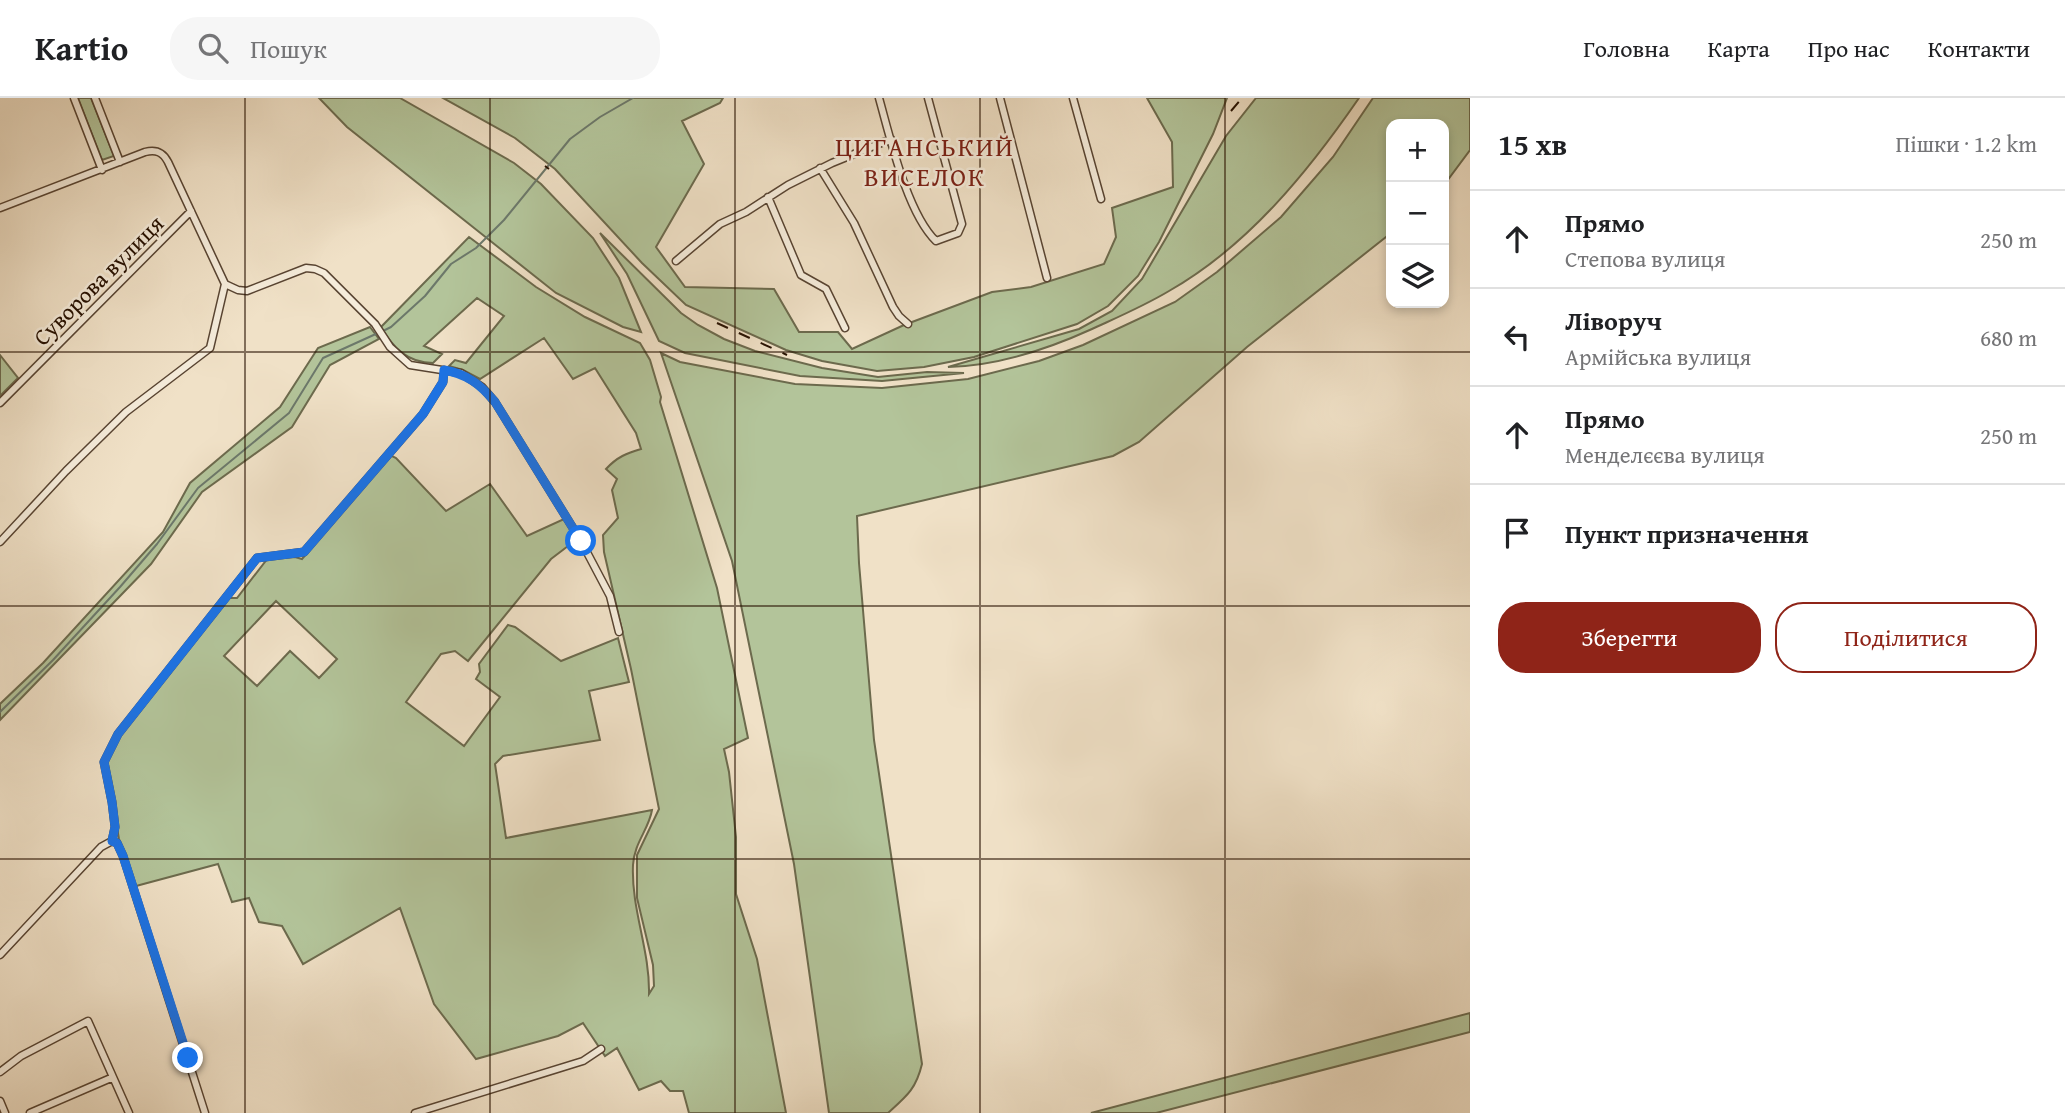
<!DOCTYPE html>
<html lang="uk">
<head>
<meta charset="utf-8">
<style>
  body { margin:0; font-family:"Gentium Book Plus",serif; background:#f6f6f6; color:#202124 }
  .controls { position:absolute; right:21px; top:21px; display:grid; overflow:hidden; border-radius:14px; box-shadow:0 4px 10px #0003 }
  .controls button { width:63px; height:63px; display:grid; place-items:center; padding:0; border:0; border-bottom:2px solid #e0e0e0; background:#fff; color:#202124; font:35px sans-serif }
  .stop { position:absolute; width:21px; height:21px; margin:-16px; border:5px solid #1a73e8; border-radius:50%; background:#fff }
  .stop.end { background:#1a73e8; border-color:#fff; box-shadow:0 2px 7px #0008 }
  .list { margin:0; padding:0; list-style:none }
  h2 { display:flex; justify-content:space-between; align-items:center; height:91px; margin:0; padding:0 28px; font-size:30px }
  h2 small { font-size:23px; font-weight:400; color:#757577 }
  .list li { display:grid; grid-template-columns:46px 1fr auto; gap:21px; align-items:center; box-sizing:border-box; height:98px; padding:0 28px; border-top:2px solid #e0e0e0 }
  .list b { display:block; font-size:26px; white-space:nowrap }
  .list p { margin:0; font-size:23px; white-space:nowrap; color:#757577 }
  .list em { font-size:23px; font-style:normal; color:#757577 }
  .actions { display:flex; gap:14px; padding:21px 28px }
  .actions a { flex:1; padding:16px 0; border:2px solid #8f2418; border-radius:28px; text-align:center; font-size:24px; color:#8f2418 }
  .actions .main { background:#8f2418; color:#fff }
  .icon { flex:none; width:38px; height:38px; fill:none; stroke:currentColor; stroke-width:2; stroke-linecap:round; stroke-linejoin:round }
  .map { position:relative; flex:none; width:1470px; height:1015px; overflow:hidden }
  header { display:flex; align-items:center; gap:42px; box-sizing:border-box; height:98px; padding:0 35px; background:#fff; border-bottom:2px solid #e0e0e0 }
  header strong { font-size:33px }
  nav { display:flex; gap:38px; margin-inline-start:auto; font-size:24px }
  .search { width:490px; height:63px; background:#f6f6f6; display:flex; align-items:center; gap:18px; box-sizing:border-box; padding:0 24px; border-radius:28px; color:#757577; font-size:26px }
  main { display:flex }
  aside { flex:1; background:#fff }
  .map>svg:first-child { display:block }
  .green { fill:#b3c49a; stroke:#6c6a4d; stroke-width:2; fill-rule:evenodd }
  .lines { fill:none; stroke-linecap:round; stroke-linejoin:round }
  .stream { stroke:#6c786a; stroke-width:2 }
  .minor-casing { stroke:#584432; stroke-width:9 }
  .minor { stroke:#f5ecdb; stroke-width:6 }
  .rail { stroke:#261000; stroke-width:2; stroke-dasharray:12 12; stroke-linecap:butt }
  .route { stroke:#1a73e8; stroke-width:9 }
  .grid { fill:none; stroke:#261000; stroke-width:2; stroke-opacity:0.55 }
  .labels { text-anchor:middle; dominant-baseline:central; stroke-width:5; stroke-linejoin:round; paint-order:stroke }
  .street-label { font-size:23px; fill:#261000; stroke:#f5ecdb }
  .quarter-label { font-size:26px; letter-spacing:2px; fill:#7a1f14; stroke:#f5ecdb }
</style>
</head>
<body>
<header>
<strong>Kartio</strong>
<div class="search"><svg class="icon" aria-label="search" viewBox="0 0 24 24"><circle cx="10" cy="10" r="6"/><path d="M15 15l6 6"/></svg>Пошук</div>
<nav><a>Головна</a><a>Карта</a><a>Про нас</a><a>Контакти</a></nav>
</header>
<main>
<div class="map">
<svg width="1470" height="1015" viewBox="0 0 1470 1015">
  <rect width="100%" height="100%" fill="#f0e1c7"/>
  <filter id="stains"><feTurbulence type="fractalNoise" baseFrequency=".00286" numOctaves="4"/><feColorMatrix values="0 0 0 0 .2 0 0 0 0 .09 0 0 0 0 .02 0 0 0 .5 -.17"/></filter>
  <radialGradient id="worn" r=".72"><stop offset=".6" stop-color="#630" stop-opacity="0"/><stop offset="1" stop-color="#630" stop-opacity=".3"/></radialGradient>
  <path class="green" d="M78 0H91L114 58 102 62Z
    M319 0H400L514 65 541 86 593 140 619 180 641 234 623 229 556 195 347 29Z
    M443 0H723L720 5 682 23 704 66 656 149 685 189 774 191 799 234H838L852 251 904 227 992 194 1031 189 1104 166 1116 139 1112 110 1173 89 1172 44 1147 0H1227L1213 36 1159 144 1138 178 1108 208 1077 226 974 259 924 269 877 273 822 263 786 252 686 207 642 165 555 71 515 40Z
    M1256 0H1359C1308 74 1248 148 1169 193 1144 208 1118 219 1092 231 1048 251 997 268 948 269L1079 231 1112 213 1142 181 1226 38Z
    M1373 0H1470V52L1444 87V26H1391V135L1247 249 1139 344 1113 358 857 418 859 465 874 642 922 966C916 991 907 998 888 1015H829L794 766 732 463 661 255 680 264 795 286 882 290 968 281 1039 263 1083 247 1175 204 1217 174 1281 119 1333 59Z
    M600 135 681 215 698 227 724 241 755 253 822 270 878 279 927 274 964 275 882 283 800 278 685 255 659 243 627 176Z
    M469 139 536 189 585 219 640 245 650 262 661 299 660 304 717 490 748 640 724 651 729 674 736 739V796L757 861 786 1015H689L683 993H670L661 983 639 992 617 950 605 958 583 925 558 938 476 961 434 906 400 810 303 866 282 828 259 824 249 800 232 804 218 766 136 788 119 741 106 668 111 652 128 625 226 500H237L268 460 295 459 302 461 390 357 396 360 446 413 490 386 527 438 564 421 574 436 572 445 551 461 468 563 455 553 441 556 406 604 464 648 500 599 476 581 480 574 479 566 508 527 515 529 561 563 618 540 629 584 589 593 600 642 503 658 495 666 506 740 652 712C649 731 634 745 633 767 631 811 650 852 649 896L654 888 653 867 637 800V757L659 711 631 571 604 454 603 437 618 420 612 392 617 381 606 371C617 359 627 355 641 351L636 335 595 270 573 281 544 240 480 281 463 272 449 268 455 262 466 265 504 218 477 200 424 248 442 256 433 265C408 265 393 250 381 229ZM276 503 337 561 319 580 290 553 257 588 224 558Z
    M370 229 379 241 330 267 292 329 202 394 151 466 0 622V606L43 565 163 434 190 385 280 309 318 250Z
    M0 257 18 280 0 298Z
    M1470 915V934L1156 1015H1091Z"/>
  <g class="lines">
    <path class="stream" d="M383 233 391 229 425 198 451 166 476 150 504 122 570 41 600 19 633 0
      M0 614 53 562 120 489 157 446 198 390 289 315 323 260 378 235"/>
    <g class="minor-casing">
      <path id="minor" d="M74 0 102 72
        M95 0 120 64
        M879 0C890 39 907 115 936 143L958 135 962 126 928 0
        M1000 0 1047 180
        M1073 0 1101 101
        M820 70 854 125 893 209 899 218 908 226
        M768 99 801 177 826 191 845 230
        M0 110 145 54C156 51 163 54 168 64L225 186 238 192 247 193 306 170 315 171 324 175 375 226 390 249 410 267 461 275 482 289 495 304 581 443 610 498 619 534
        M676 163 720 126 746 114 788 87 832 65 891 41
        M0 305 191 113
        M0 444 66 373 126 314 210 250 225 186
        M112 743 115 729 112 704 104 664 118 636 257 460 304 454 423 316 443 284 444 272
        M112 743 117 745 123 758 205 1015
        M0 857 101 749 112 743
        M0 974 21 958 88 923 129 1015
        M0 1003 5 1015
        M30 1015 111 980
        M415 1015 583 963 601 951"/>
    </g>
    <use href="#minor" class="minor"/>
    <path class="rail" d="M1231 13 1242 0
      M545 68 549 71
      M717 225 787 257"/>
  </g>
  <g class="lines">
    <path class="route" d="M188 960 123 758 117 745 112 743 115 729 112 704 104 664 118 636 257 460 304 454 423 316 443 284 444 272C467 276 480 286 495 304L581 443"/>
  </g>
  <path class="grid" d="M245 0V1015M490 0V1015M735 0V1015M980 0V1015M1225 0V1015M0 254H1470M0 508H1470M0 761H1470"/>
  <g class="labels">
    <g class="street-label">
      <text transform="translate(98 182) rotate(-45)">Суворова вулиця</text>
    </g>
    <g class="quarter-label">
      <text x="925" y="48">ЦИГАНСЬКИЙ<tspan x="925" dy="30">ВИСЕЛОК</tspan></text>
    </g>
  </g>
  <rect width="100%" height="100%" filter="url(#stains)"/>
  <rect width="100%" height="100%" fill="url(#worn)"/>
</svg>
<div class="controls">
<button>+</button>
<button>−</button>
<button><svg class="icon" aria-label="layers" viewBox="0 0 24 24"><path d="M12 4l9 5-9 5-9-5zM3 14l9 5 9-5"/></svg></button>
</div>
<div class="stop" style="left:581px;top:443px"></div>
<div class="stop end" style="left:188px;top:960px"></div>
</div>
<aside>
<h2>15 хв<small>Пішки · 1.2 km</small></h2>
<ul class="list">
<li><svg class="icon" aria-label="ahead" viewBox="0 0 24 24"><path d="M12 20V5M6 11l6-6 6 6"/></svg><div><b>Прямо</b><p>Степова вулиця</p></div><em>250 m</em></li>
<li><svg class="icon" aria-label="left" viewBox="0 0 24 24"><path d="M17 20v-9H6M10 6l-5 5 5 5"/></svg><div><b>Ліворуч</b><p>Армійська вулиця</p></div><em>680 m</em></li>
<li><svg class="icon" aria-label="ahead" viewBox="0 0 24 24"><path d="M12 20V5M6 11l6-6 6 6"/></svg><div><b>Прямо</b><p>Менделєєва вулиця</p></div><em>250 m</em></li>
<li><svg class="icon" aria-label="arrive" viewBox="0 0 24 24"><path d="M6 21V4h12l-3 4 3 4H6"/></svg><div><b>Пункт призначення</b></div></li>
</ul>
<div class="actions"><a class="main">Зберегти</a><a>Поділитися</a></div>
</aside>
</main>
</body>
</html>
